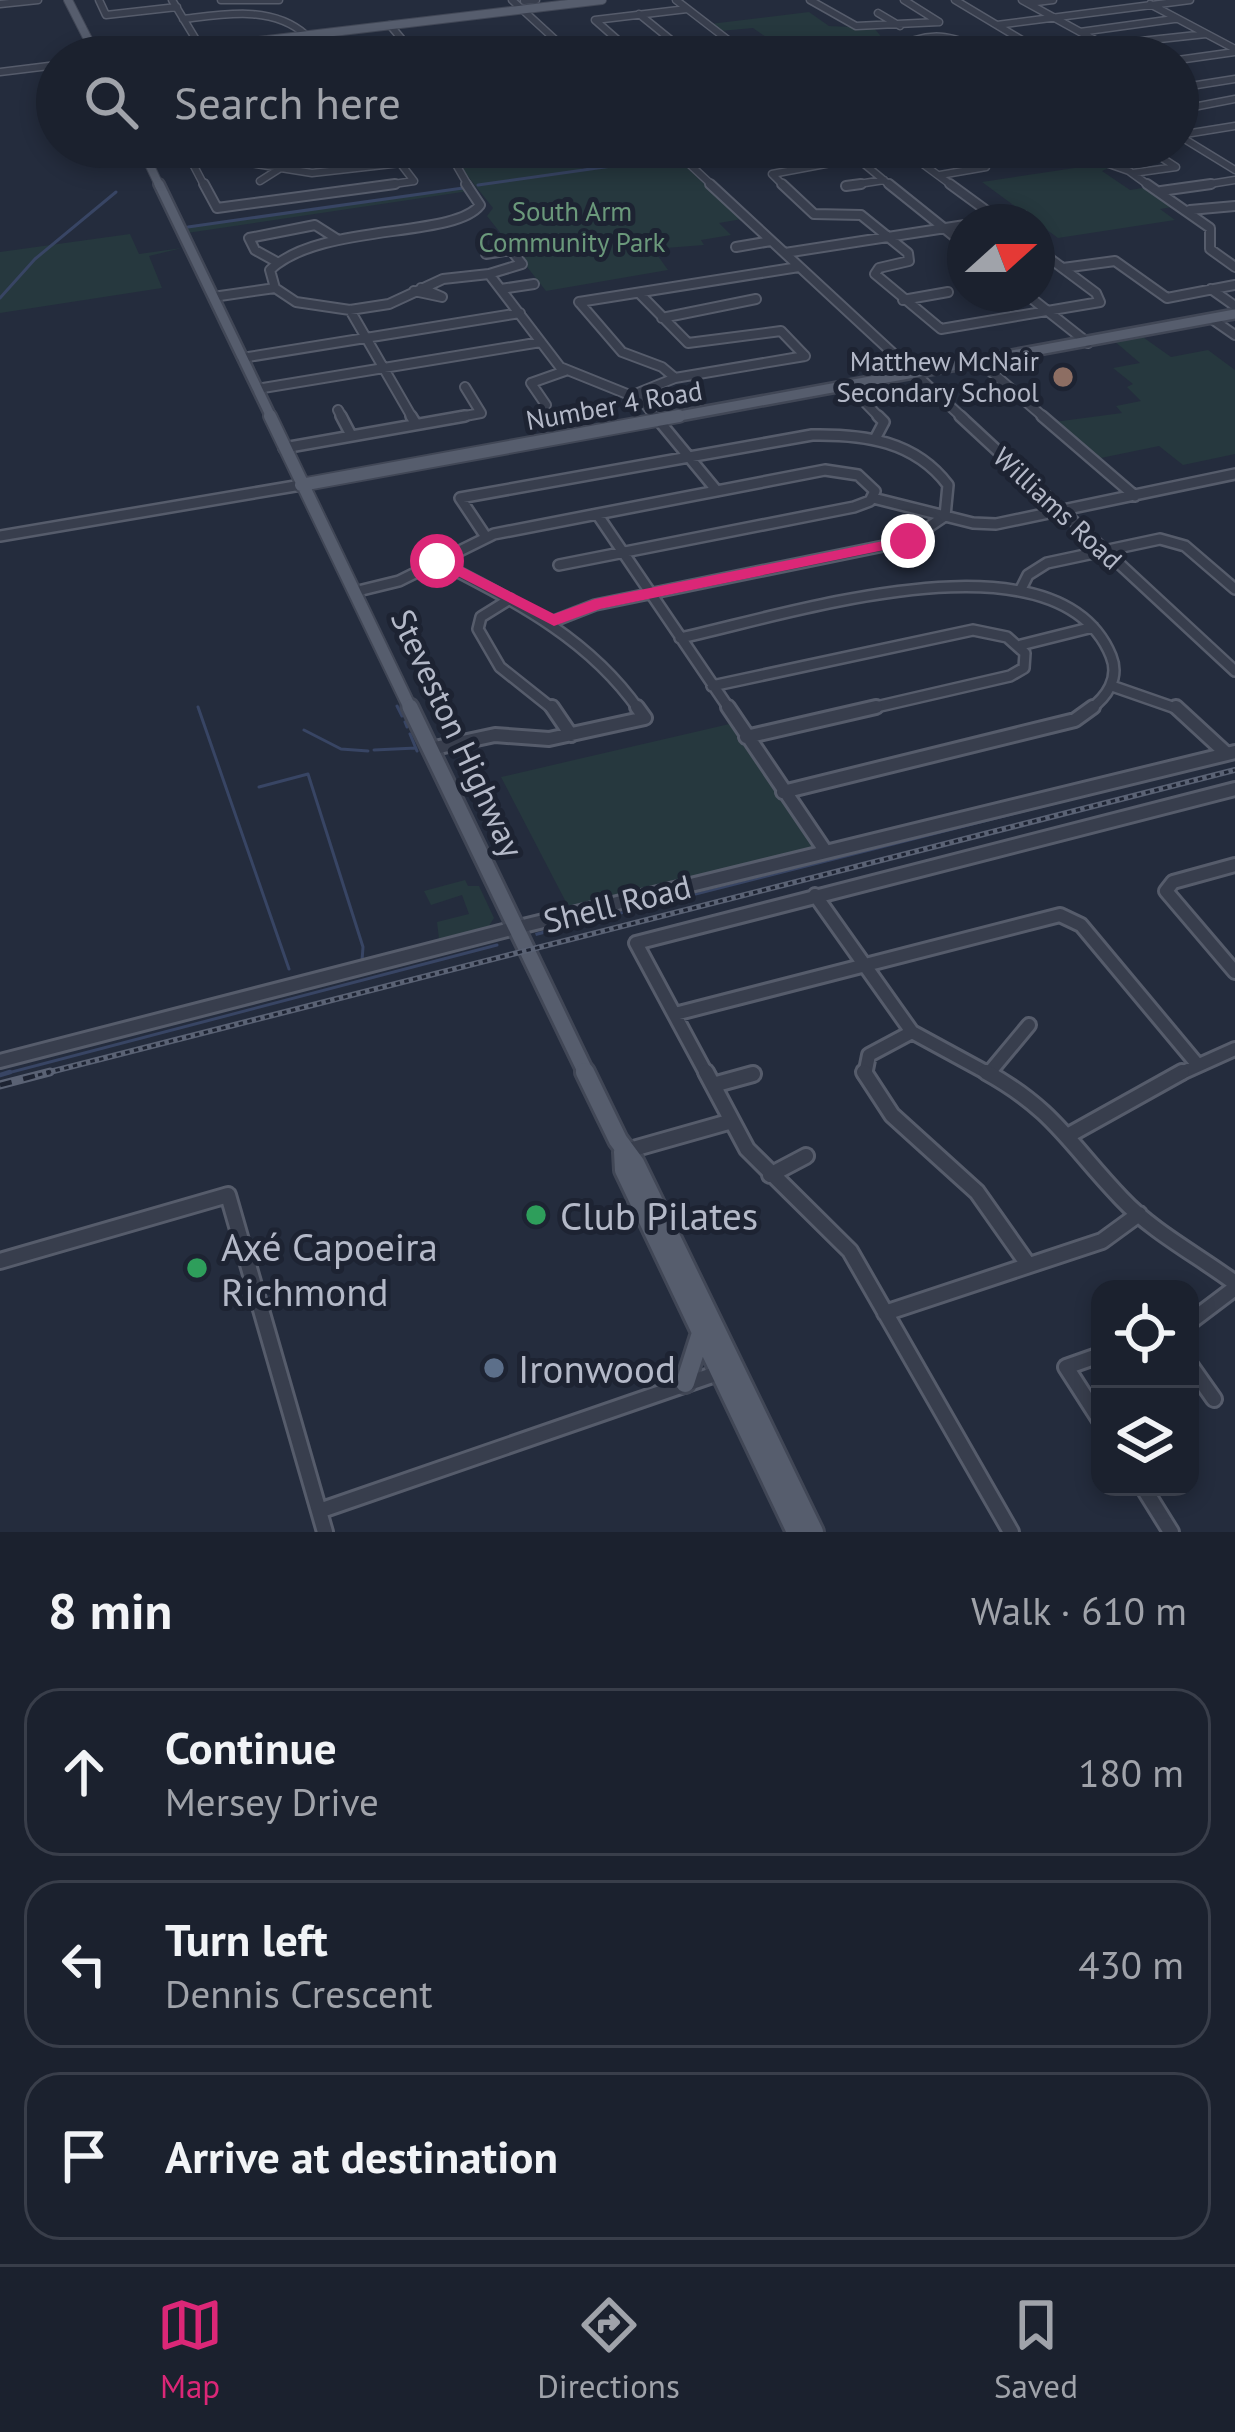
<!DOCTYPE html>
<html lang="en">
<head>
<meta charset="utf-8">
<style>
  body { margin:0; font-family:"PT Sans",sans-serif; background:#282e3a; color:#f1f3f6 }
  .controls { position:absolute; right:36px; bottom:36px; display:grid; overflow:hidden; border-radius:24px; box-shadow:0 6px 18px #0003 }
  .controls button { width:108px; height:108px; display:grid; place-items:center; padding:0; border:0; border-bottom:3px solid #393e4a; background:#1b212e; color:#f1f3f6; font:60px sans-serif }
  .compass { position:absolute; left:947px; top:204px; width:108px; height:108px; border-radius:50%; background:#1b212e; box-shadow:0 6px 18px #0003; rotate:69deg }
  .stop { position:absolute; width:36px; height:36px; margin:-27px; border:9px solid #db2777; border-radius:50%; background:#fff }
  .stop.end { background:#db2777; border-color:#fff; box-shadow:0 3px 12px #0008 }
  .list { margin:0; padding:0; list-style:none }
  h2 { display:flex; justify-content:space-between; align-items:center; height:156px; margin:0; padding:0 48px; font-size:51px }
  h2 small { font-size:39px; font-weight:400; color:#a0a3aa }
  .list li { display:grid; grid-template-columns:78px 1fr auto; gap:36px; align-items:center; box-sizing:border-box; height:168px; margin:0 24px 24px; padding:0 24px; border:3px solid #393e4a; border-radius:36px }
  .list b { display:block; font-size:45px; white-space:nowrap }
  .list p { margin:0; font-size:39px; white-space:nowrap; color:#a0a3aa }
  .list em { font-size:39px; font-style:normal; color:#a0a3aa }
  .icon { flex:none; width:66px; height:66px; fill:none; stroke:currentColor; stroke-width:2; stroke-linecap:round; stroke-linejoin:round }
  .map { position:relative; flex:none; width:1235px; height:1532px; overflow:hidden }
  .search { position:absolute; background:#1b212e; box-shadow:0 6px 18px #0003; left:36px; right:36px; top:36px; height:132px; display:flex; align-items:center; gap:30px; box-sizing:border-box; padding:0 42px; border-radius:66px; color:#a0a3aa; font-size:45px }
  .sheet { height:732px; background:#1b212e }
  nav { display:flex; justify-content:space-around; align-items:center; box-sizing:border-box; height:168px; border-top:3px solid #393e4a; background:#1b212e; font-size:33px; color:#a0a3aa }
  nav a { display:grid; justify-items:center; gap:6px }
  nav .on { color:#db2777 }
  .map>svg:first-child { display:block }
  .green { fill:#26383e }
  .water { fill:#384564 }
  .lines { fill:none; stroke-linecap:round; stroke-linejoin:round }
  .stream-far1 { stroke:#384564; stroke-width:3 }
  .stream { stroke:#384564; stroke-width:4.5 }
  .minor-far4-casing { stroke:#565c6b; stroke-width:9 }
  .minor-far3-casing { stroke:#565c6b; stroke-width:12 }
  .minor-far2-casing { stroke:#565c6b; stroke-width:14 }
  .minor-far1-casing { stroke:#565c6b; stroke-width:18 }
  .minor-casing { stroke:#565c6b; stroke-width:20 }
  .major-far4-casing { stroke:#414756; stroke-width:10 }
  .major-far3-casing { stroke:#414756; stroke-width:14 }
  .major-far2-casing { stroke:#414756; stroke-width:16 }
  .major-far1-casing { stroke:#414756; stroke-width:21 }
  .major-casing { stroke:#414756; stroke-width:24 }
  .minor-far4 { stroke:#383e4d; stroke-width:6 }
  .minor-far3 { stroke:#383e4d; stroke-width:8 }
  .minor-far2 { stroke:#383e4d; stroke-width:9 }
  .minor-far1 { stroke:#383e4d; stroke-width:12 }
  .minor { stroke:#383e4d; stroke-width:14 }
  .major-far4 { stroke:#565d6d; stroke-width:8 }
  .major-far3 { stroke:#565d6d; stroke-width:9 }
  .major-far2 { stroke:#565d6d; stroke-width:12 }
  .major-far1 { stroke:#565d6d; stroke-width:15 }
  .major { stroke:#565d6d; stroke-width:18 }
  .rail-far1-casing { stroke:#5a6274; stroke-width:6 }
  .rail-casing { stroke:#5a6274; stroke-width:9 }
  .rail-far1 { stroke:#1d2332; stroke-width:3; stroke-dasharray:4.5; stroke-linecap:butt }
  .rail { stroke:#1d2332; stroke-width:4.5; stroke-dasharray:12; stroke-linecap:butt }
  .route { fill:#db2777 }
  .education-dot { fill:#8d6e63; stroke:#1d2332; stroke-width:4.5 }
  .leisure-dot { fill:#2e9e5b; stroke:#1d2332; stroke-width:4.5 }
  .service-dot { fill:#5c6f8a; stroke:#1d2332; stroke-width:4.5 }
  .labels { text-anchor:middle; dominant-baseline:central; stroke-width:10; stroke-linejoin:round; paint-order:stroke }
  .far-park-label { font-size:27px; fill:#6b997b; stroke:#1d2332 }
  .far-poi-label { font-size:27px; fill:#b4b9c8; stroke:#1d2332; text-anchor:end }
  .far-street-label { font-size:27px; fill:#b4b9c8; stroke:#1d2332 }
  .street-label { font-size:33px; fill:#b4b9c8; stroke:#1d2332 }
  .near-poi-label { font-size:39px; fill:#b4b9c8; stroke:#1d2332; text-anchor:start }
</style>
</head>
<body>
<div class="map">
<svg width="1235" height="1532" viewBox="0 0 1235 1532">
  <rect width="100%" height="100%" fill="#242c3d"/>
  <path class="green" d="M809 12 829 26 874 28 884 40 895 43 890 48 848 50 821 42 780 47 753 28 720 31 710 24Z
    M450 147H561L582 169 673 155 742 219 719 223 731 235 701 240 704 245 653 249 668 270 546 291 487 216 493 208 451 155Z
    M1092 160 1113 166 1102 171 1130 190 1149 187 1178 206 1160 209 1175 220 1058 238 982 182 1088 166Z
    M467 187 469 191 187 233 184 227Z
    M130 234 139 254 182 248 149 256 162 288 0 313V252Z
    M1140 335 1171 357 1208 350 1235 370V454L1183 465 1159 446 1096 459 1054 422 1122 413 1116 406 1141 401 1127 387 1133 384 1113 368 1140 363 1113 340Z
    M738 722 826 845 568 906 501 777Z
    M465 880 468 886H479L494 918 489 926 439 939 437 922 469 914 462 895 431 905 424 891Z"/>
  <path class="water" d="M1235 759 536 936 535 933 542 931Z"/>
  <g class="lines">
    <path class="stream-far1" d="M478 185 661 159
      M188 227 463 188
      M0 298 35 259 116 192
      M397 706 402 716
      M198 707 289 969
      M405 722 407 727
      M304 730 341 749 368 751
      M410 734 417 751
      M374 750 416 748
      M259 787 308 774 363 947 362 961
      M0 1075 497 945"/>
    <path class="stream" d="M0 1075 10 1072"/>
    <g class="minor-far4-casing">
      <path id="minor-far4" d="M99 0 106 15 177 7
        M172 0 195 38
        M221 0H279
        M512 0 574 57
        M676 0 750 57
        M810 0 856 26 939 22
        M904 0 939 22
        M955 0 1050 57
        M1022 0 1104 45 1206 34
        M524 1 536 0
        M1028 3 1053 0
        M0 4 38 0
        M1150 4 1235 49
        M878 13 900 26
        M639 14 692 57
        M183 19C225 14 272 5 306 35
        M390 25 405 43 394 50 398 57
        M997 25 1190 0
        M1080 32 1174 19
        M940 52 951 57
        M990 53 1034 48
        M472 57 562 46
        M637 57 595 20 687 9
        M807 57 804 53 839 49 854 57
        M898 57 893 51C931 26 959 37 996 57
        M1178 60 1235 52
        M0 72 57 65
        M1178 88 1235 79
        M1178 110 1235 99
        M1178 135 1235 170
        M1179 135 1235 126
        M184 147 205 187
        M274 147 322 155 385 147
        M388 147 414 181
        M446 147 469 187
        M671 147 714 187
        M862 147 863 163 892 187
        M960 147 986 167
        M1060 147 1129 171 1151 187
        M684 158 765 147
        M190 159 218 158 312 173 401 163
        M1133 173 1176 167 1145 147
        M940 175 986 167
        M260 181 279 169
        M846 186 884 180
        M373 187 414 181
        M785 187 772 174 852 159 912 156 954 187
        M1191 187 1235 180"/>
    </g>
    <g class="minor-far3-casing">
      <path id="minor-far3" d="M204 184 217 208 395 184
        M710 184 964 419
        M782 184 814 214 861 215 908 253 909 261 879 268 875 274 941 329 1100 302 1096 293 1037 249
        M889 184 965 245
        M950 184 1002 222
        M1147 184 1210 228V249L1235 267
        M846 186 861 184
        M1161 191 1211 184
        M1190 210 1235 206
        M981 222 1024 216
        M736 247 771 241
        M785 253 965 225
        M486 254 511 250 522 264 489 274
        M275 261 255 250 249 238 315 225 337 239
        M1063 268 1115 261 1167 298 1235 285
        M275 288 296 302 350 310 389 304 443 279 489 274 560 367 642 400 657 419
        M275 288 270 270C320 222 454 239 480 205L466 184
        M501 289 534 284
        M1211 289 1235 306
        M414 291 442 297 421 288
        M639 293 688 343 781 331 805 356
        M1026 294 1088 343
        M213 297 275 288
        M903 300 948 292
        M579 302 799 267
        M579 302 622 352 662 367 675 378
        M350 310 413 419
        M662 318 756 299
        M1212 319 1235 335
        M242 358 520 313
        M981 363 1046 419
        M850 387 881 419
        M257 389 541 342
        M633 395 675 378 805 356
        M546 405 531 383 565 371
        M338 410 343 419
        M449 419 481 413 465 387"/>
    </g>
    <g class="minor-far2-casing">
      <path id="minor-far2" d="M341 416 351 435
        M411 416 416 424
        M655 416 717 491
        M960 416 1235 671
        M1042 416 1135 496
        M875 439 884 422 878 416
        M284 448 465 416
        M873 498 973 523 996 524 1235 474
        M597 514 730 710
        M0 536 301 485
        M486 537 460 498 812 435C864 434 915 441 948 485L945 516 908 541 595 605 554 621
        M437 561C514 601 588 637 639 710
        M1021 589 1028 575 1047 563 1160 539 1185 546 1235 589
        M354 592 399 581 494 534 825 470 858 475 875 491 870 501 854 507 559 565
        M510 599 481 617 478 629 500 667 554 710
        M680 638C781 617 1057 524 1111 656 1120 678 1107 697 1089 710
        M1021 645 1093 627
        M712 686 973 630 1007 637 1025 653 1024 668 1010 676 863 710
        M1112 686 1181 710"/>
    </g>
    <g class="minor-far1-casing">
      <path id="minor-far1" d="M552 707 571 735
        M728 707 826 852
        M1176 707 1227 754
        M746 737 876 707
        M430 749 495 735 549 739 645 718 637 707
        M783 792 1075 720 1093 707
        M1235 865 1173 882 1166 891 1235 972
        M815 895 912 1032 991 1075
        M675 1014 1060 915 1081 925 1197 1064
        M0 1061 515 928 1235 752
        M989 1073 1029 1025
        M707 1075 636 943 1235 789
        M748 1075 753 1074
        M865 1075 869 1055 912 1032
        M1177 1075 1235 1049"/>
    </g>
    <g class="minor-casing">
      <path id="minor" d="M706 1072 747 1149 850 1251 1011 1532
        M864 1072 892 1115 977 1192 1027 1263
        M986 1072C1055 1110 1070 1145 1122 1199 1153 1232 1199 1256 1235 1283
        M713 1085 753 1074
        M1069 1135 1182 1072
        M626 1151 732 1121
        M770 1175 806 1156
        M0 1261 228 1195 325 1532
        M885 1313 1102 1241 1139 1214
        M1190 1322 1235 1288
        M1100 1355 1066 1367 1100 1420
        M1190 1365 1214 1399
        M1143 1487 1171 1532
        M319 1511 724 1371"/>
    </g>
    <g class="major-far4-casing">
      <path id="major-far4" d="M68 0 97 57
        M124 57 602 0
        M141 147 160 187"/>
    </g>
    <g class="major-far3-casing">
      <path id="major-far3" d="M159 184 272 419
        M663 419 1235 314"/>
    </g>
    <g class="major-far2-casing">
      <path id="major-far2" d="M270 416 411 710
        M301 485 679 416"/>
    </g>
    <g class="major-far1-casing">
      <path id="major-far1" d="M410 707 587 1075"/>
    </g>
    <g class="major-casing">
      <path id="major" d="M585 1072 618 1140 635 1163 814 1532
        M623 1152 624 1170 796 1532
        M685 1383 701 1333"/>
    </g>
    <use href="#minor-far4" class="minor-far4"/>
    <use href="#minor-far3" class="minor-far3"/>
    <use href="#minor-far2" class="minor-far2"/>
    <use href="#minor-far1" class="minor-far1"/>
    <use href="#minor" class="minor"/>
    <use href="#major-far4" class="major-far4"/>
    <use href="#major-far3" class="major-far3"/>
    <use href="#major-far2" class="major-far2"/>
    <use href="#major-far1" class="major-far1"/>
    <use href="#major" class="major"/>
    <g class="rail-far1-casing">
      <path id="rail-far1" d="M38 1075 1235 770"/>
    </g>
    <g class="rail-casing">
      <path id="rail" d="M0 1085 50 1072"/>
    </g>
    <use href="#rail-far1" class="rail-far1"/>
    <use href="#rail" class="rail"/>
  </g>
  <path class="route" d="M908 536 916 541 913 544 600 609 554 626 429 561 443 557 554 614 595 599Z"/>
  <circle class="education-dot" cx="1063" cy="377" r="12"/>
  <g class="leisure-dot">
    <circle cx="536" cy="1215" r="12"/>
    <circle cx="197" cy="1268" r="12"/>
  </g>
  <circle class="service-dot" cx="494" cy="1368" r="12"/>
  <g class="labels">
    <g class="far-park-label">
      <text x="572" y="211">South Arm<tspan x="572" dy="31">Community Park</tspan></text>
    </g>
    <g class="far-poi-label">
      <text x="1039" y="361">Matthew McNair<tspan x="1039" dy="31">Secondary School</tspan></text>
    </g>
    <g class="far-street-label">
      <text transform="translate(614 405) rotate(-10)">Number 4 Road</text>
      <text transform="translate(1058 508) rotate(43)">Williams Road</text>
    </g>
    <g class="street-label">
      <text transform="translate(458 733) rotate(65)">Steveston Highway</text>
      <text transform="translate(617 903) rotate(-14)">Shell Road</text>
    </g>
    <g class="near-poi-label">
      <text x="560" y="1215">Club Pilates</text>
      <text x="221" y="1246">Axé Capoeira<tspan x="221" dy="45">Richmond</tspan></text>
      <text x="518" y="1368">Ironwood</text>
    </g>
  </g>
</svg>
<div class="controls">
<button><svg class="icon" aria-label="locate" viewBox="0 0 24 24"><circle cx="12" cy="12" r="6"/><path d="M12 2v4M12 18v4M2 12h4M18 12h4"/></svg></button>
<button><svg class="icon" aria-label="layers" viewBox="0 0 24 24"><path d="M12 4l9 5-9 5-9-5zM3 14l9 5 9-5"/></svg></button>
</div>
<svg class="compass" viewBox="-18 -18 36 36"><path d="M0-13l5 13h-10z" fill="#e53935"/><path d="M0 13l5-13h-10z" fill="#a0a3aa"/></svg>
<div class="stop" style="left:437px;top:561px"></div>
<div class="stop end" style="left:908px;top:541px"></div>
<div class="search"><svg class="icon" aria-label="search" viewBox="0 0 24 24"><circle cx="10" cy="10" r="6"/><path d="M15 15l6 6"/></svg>Search here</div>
</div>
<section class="sheet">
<h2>8 min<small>Walk · 610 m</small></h2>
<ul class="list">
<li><svg class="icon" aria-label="ahead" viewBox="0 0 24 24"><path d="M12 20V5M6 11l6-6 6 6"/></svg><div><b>Continue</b><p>Mersey Drive</p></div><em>180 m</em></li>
<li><svg class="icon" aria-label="left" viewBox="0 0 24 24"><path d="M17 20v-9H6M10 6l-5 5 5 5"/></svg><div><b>Turn left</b><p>Dennis Crescent</p></div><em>430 m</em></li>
<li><svg class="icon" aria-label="arrive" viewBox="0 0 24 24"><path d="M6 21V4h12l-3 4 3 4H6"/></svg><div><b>Arrive at destination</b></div></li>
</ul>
</section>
<nav>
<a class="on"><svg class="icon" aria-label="map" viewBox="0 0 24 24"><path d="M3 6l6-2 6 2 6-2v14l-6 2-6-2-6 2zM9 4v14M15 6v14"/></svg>Map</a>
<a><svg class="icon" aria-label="directions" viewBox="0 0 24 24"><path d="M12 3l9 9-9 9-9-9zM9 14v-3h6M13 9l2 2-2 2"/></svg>Directions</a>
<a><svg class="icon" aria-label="saved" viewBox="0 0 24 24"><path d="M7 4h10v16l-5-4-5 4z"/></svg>Saved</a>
</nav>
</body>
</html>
